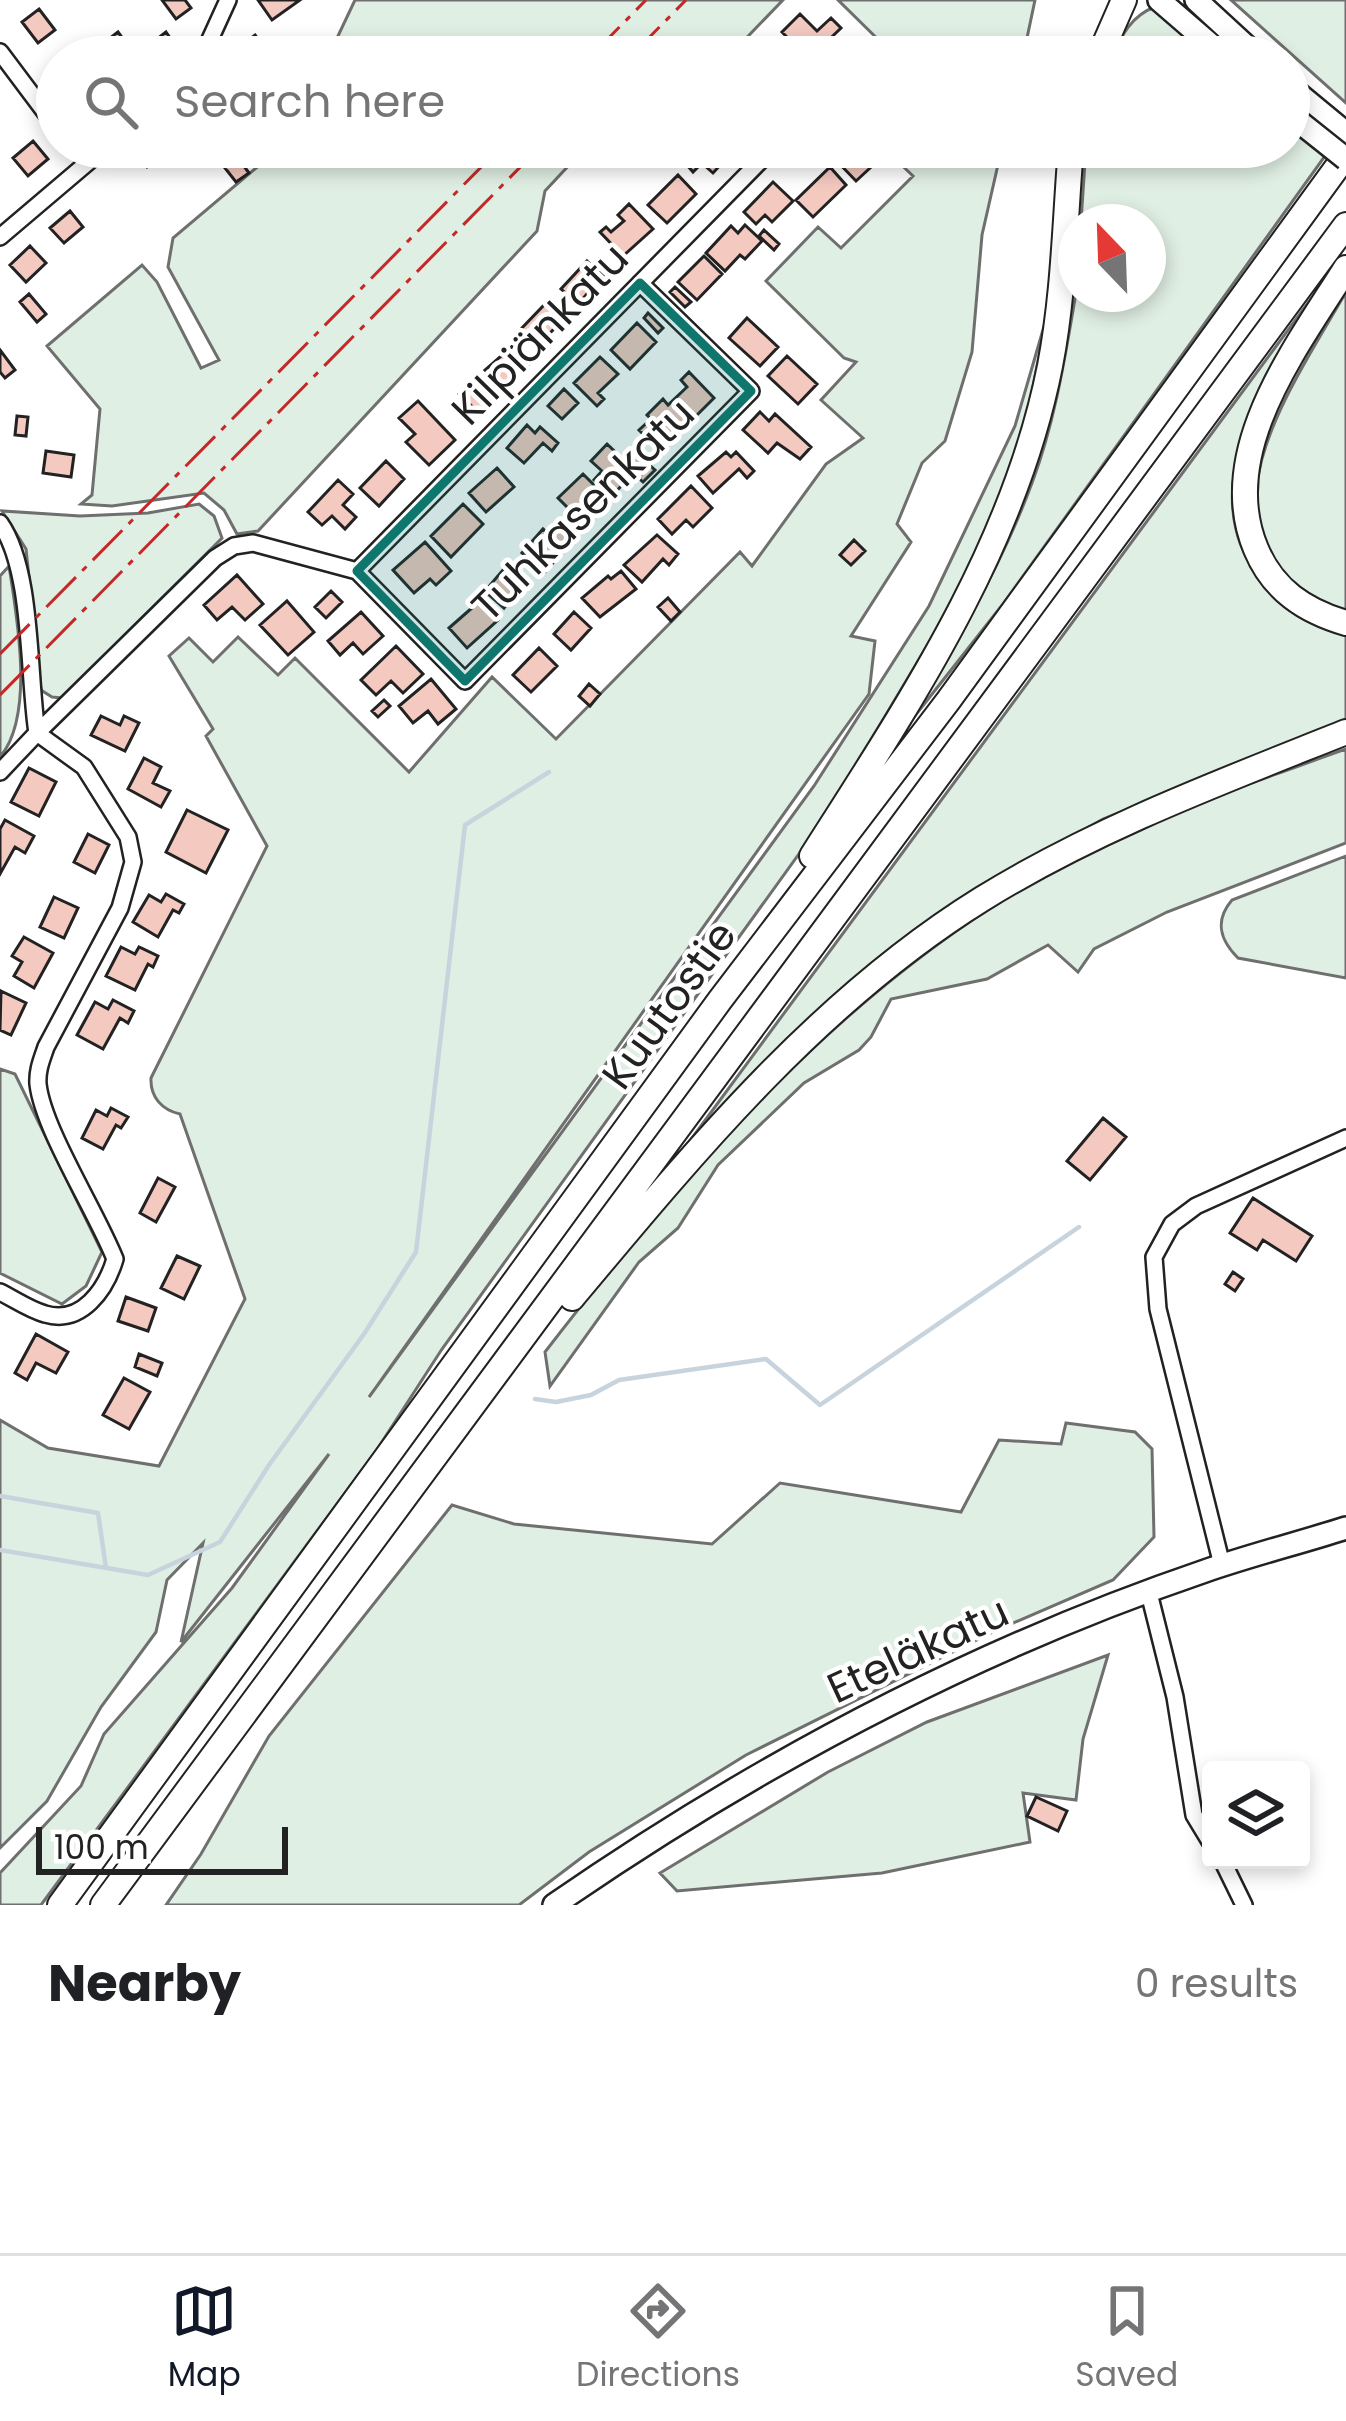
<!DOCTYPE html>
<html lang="en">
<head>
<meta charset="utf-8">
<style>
  body { margin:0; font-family:Poppins,sans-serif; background:#f2f2f2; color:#202124 }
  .controls { position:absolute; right:36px; bottom:36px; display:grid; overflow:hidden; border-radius:12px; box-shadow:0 6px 18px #0003 }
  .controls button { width:108px; height:108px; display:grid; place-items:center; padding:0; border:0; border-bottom:3px solid #e0e0e0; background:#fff; color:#202124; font:60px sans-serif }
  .compass { position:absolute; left:1058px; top:204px; width:108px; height:108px; border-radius:50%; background:#fff; box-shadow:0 6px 18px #0003; rotate:337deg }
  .scale { position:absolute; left:36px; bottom:30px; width:252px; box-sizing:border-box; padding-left:12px; border:6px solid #222; border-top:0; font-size:33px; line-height:42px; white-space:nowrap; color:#222; -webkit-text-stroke:9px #fff; paint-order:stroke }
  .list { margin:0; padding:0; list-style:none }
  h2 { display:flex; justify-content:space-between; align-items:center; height:156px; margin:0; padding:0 48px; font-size:51px }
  h2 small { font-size:39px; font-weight:400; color:#757577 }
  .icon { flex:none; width:66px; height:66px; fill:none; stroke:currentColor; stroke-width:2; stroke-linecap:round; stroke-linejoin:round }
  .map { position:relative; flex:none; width:1346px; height:1905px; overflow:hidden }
  .search { position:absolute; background:#fff; box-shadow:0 6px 18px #0003; left:36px; right:36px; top:36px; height:132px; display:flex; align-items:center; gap:30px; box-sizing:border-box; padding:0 42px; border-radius:66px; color:#757577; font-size:45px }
  .sheet { height:348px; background:#fff }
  nav { display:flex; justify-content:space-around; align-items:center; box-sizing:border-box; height:168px; border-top:3px solid #e0e0e0; background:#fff; font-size:33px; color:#757577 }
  nav a { display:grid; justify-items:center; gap:6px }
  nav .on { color:#111827 }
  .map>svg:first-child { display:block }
  .green { fill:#e0efe3; stroke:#6f6f6f; stroke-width:3 }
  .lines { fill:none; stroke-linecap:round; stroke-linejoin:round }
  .stream { stroke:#c7d3dd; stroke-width:4.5 }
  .building { fill:#f3c9c0; stroke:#222; stroke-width:3 }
  .minor-casing { stroke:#222; stroke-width:20 }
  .secondary-casing { stroke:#222; stroke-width:26 }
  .trunk-casing { stroke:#222; stroke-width:28 }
  .minor { stroke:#fff; stroke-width:15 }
  .secondary { stroke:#fff; stroke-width:21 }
  .trunk { stroke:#fff; stroke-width:24 }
  .secondary-bridge-casing { stroke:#222; stroke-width:26; stroke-linecap:butt }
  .secondary-bridge { stroke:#fff; stroke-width:21 }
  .power { stroke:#c62828; stroke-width:3; stroke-dasharray:42 9 6 9; stroke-linecap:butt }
  .marked { fill:#0f766e; fill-opacity:0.2; stroke:#0f766e; stroke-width:9; stroke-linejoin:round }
  .labels { text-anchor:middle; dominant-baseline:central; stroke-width:9; stroke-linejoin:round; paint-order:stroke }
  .street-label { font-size:42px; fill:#222; stroke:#fff }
</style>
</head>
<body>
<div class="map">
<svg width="1346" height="1905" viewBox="0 0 1346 1905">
  <rect width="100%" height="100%" fill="#fff"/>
  <path class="green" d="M355 0H783L728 57H680L674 52 669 57H328Z
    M838 0H1035L1023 57H896Z
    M1231 0H1346V103Z
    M1155 7 1204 57H1112C1121 36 1132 15 1155 7Z
    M1289 128 1325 156 1003 604 903 731C951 651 999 572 1032 483 1055 422 1065 357 1076 293L1148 294V222H1081L1086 147H1289Z
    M281 147H586L545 191 537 231 258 531 237 534 224 510 204 493 112 506 81 504 92 495 100 409 47 346 142 265 157 282 201 368 219 360 168 267 173 238Z
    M889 147H1002L982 235 972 352 945 441 922 463 897 524 911 542 851 636 875 641 869 694 369 1397 814 786 929 606 1015 426 1047 316 1028 412 997 508 946 614 822 822 442 1349 376 1451 41 1905H0V1873L81 1786 104 1734 232 1588 329 1454 181 1642 203 1543 167 1580 156 1632 101 1707 47 1801 0 1848V1420L48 1448 159 1466 245 1299 180 1114C162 1110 150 1097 151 1078L267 846 206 736 213 729 169 656 189 638 213 662 238 637 278 675 295 658 409 772 492 677 556 739 740 552 752 566 826 464 863 438 821 400 856 362 844 358 766 281 818 227 841 248 913 176 886 150Z
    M1333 269C1283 355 1182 484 1262 581 1284 608 1311 628 1346 634V722L1103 819 960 900 678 1157Z
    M1346 292V613C1176 546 1287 395 1346 292Z
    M199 504 214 516 222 538 62 698 52 697 41 690 26 549 2 511 80 516 148 513Z
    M9 566C17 617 35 716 0 757V576Z
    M1346 749V843L1167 912 1094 949 1078 972 1048 945 987 979 891 999 871 1037 859 1050 804 1083 718 1165 678 1228 639 1262 550 1386 545 1352C701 1150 880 947 1116 838 1190 803 1269 777 1346 749Z
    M1346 856V978L1238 958C1220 940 1214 921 1232 900Z
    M0 1069 15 1074 102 1252 86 1286 62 1304 0 1273Z
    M1066 1423 1135 1432 1152 1449 1154 1537 1113 1580 997 1630 746 1755 589 1852 519 1905H166L201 1854 269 1736 452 1505 514 1524 712 1544 780 1483 961 1512 999 1440 1061 1444Z
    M1108 1655 1083 1739 1076 1800 1023 1793 1030 1842 882 1873 677 1891 660 1873 828 1772 927 1722Z"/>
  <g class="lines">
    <path class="stream" d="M535 1399 556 1402 591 1395 619 1380 766 1359 820 1405 1079 1227
      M0 1496 98 1513 106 1568
      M0 1550 148 1575 220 1542 269 1465 364 1334 416 1252 465 825 549 772"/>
  </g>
  <path class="building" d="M162 0H185L191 8 176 19Z
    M258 0H300L272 20Z
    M39 9 55 30 38 43 22 22Z
    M800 14 817 31 831 18 841 28 811 57H806L782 32Z
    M118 32 126 43 108 57H102L96 49Z
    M166 32 178 49 162 57 152 43Z
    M255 35 268 53 263 57H226Z
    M33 141 48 159 28 176 13 158Z
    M137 147H167L169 150 147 167 133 150Z
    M704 147H736V148L713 173 695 157Z
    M843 147H874L883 156 856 181 833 157Z
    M686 152 699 166 693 172 680 157Z
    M238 158 249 173 236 182 225 168Z
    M830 167 846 185 813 217 796 200Z
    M678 175 696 194 667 223 648 205Z
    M773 182 793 201 772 222 765 215 756 224 744 212Z
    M629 204 653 229 623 256 600 232 606 227 611 232 624 221 618 215Z
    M70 211 83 227 64 243 50 228Z
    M745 225 762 241 745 259 740 255 725 271 706 253 731 226 738 233Z
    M764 230 779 244 774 250 759 236Z
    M30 246 46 263 26 282 10 265Z
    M704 256 722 274 697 300 678 282Z
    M587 261 603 276 578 304 561 289Z
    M675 287 691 302 685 307 670 292Z
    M29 294 46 314 37 322 20 302Z
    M546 303 563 320 548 335 555 342 545 352 521 329Z
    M648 313 663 328 658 333 644 318Z
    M747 318 778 347 760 366 729 338Z
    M637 323 656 342 630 369 611 350Z
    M516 343 532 362 502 388 485 370Z
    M0 350 15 370 5 378 0 372Z
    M787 356 817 384 798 404 768 376Z
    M600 357 618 374 598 393 604 399 597 406 574 383Z
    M689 372 714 398 693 419 690 416 686 420 689 423 660 451 639 430 651 419 647 415 663 399 668 405 687 387 681 380Z
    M474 378 494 398 479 413 459 394Z
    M564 389 578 403 562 419 548 406Z
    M418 401 455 440 429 465 406 442 415 434 399 418Z
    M457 402 472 417 467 422 451 407Z
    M760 412 769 421 775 414 811 447 800 459 777 443 768 453 743 430Z
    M17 416 28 417 26 436 15 435Z
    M527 425 535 433 540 427 558 443 552 451 543 443 524 463 507 448Z
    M607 444 625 461 634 451 655 470 643 482 633 473 612 496 594 480 602 471 591 461Z
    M46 451 74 455 71 477 43 473Z
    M726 452 731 457 736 452 754 471 747 478 739 469 713 493 698 476Z
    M386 461 404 479 379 506 360 488Z
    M497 468 514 487 486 512 469 493Z
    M583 474 608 499 583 523 558 498Z
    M338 480 353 494 343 505 356 517 345 529 332 516 322 525 308 512Z
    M691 486 712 508 693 527 686 520 672 534 658 519Z
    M463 504 483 524 451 557 431 536Z
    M564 523 577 535 544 573 522 553 543 529 552 537Z
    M657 535 678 554 669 565 663 559 642 582 624 565Z
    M854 540 865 551 851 565 840 555Z
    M425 542 451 571 436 585 430 579 414 593 393 570Z
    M508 564 527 580 504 608 485 591Z
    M621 571 636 589 600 617 582 598 608 576 611 579Z
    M237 575 263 604 245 620 232 607 217 620 204 605Z
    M331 591 342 602 326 618 315 607Z
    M668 598 680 612 671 621 658 607Z
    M481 600 498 620 467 648 449 628Z
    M287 601 314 632 288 655 260 625Z
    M361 612 383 636 363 654 353 643 340 655 328 641Z
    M574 612 591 628 571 650 554 634Z
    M396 646 423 674 403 693 391 681 376 695 361 680Z
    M539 648 557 666 531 692 513 675Z
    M431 679 456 709 438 724 428 711 413 723 399 706Z
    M589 684 600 694 590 706 579 696Z
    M384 700 390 706 378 717 372 711Z
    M101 716 120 725 124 716 139 723 125 751 91 735Z
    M144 758 161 767 153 783 170 791 161 807 128 789Z
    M29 768 56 782 39 816 11 802Z
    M187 810 228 830 206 873 166 852Z
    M5 820 34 836 25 853 15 847 0 874V829Z
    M88 834 109 845 95 873 74 862Z
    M166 894 184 904 179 913 173 910 158 937 133 922 149 895 161 902Z
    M54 897 78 908 64 938 40 927Z
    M24 937 53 953 34 988 14 976 22 962 12 956Z
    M121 947 135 954 139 947 158 956 153 967 148 964 135 990 106 976Z
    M1 991 26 1003 11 1035 0 1030Z
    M113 1000 134 1011 128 1023 120 1018 103 1049 77 1035 95 1002 108 1009Z
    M111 1108 128 1117 121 1128 116 1125 103 1149 82 1138 96 1110 107 1116Z
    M1103 1118 1126 1137 1090 1180 1067 1161Z
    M158 1178 175 1187 156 1222 140 1213Z
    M1253 1198 1312 1236 1296 1261 1263 1240 1257 1250 1230 1233Z
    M177 1256 200 1266 184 1299 161 1288Z
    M1233 1272 1243 1279 1235 1291 1225 1284Z
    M126 1297 156 1308 148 1331 118 1321Z
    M36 1334 68 1352 56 1373 36 1363 27 1380 15 1373Z
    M139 1354 162 1363 157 1376 135 1367Z
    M124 1378 150 1392 129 1429 103 1415Z
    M1036 1797 1067 1811 1058 1831 1027 1816Z"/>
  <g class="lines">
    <g class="minor-casing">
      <path id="minor" d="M0 52 57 128
        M202 57 228 0
        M0 237 106 147
        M0 523C33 570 28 674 37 733L0 772
        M357 571 774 147
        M0 1292C14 1299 30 1310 45 1314 82 1325 106 1289 115 1259 96 1211 43 1129 38 1084 37 1070 42 1059 46 1047L120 908 133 862 128 837 84 767 37 733 215 558 234 546 253 543 357 571 465 681 751 391 640 283
        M1222 1565 1158 1309 1154 1257 1172 1224 1196 1206 1346 1138
        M1149 1593 1175 1697 1194 1815 1211 1843
        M1222 1860 1244 1905"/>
    </g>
    <g class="secondary-casing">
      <path id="secondary" d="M1159 0 1225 57
        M1196 0 1258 57
        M1289 86 1346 133
        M554 1905C755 1766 973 1650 1205 1571 1251 1555 1299 1543 1346 1528"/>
    </g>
    <g class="trunk-casing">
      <path id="trunk" d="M1099 57 1124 0
        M1346 268C1296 348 1215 452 1256 549 1273 590 1305 611 1346 623
        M812 856C910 702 1014 548 1050 366 1064 294 1065 220 1071 147
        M572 1298C693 1153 819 1000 982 899 1097 828 1221 782 1346 732
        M60 1905 720 1000 948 701 1346 155
        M103 1905 1346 225"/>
    </g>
    <use href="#minor" class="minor"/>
    <use href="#secondary" class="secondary"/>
    <use href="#trunk" class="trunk"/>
    <g class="secondary-bridge-casing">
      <path id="secondary-bridge" d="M1297 120 1346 159"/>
    </g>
    <use href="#secondary-bridge" class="secondary-bridge"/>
    <path class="power" d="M590 57 646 0
      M630 57 686 0
      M0 654 501 147
      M0 695 540 147"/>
  </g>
  <path class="marked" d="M640 283 751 391 465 681 357 571Z"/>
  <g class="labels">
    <g class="street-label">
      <text transform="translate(540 334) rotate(-46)">Kilpiänkatu</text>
      <text transform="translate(583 510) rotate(-45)">Tuhkasenkatu</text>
      <text transform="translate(669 1005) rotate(-54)">Kuutostie</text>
      <text transform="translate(918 1650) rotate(-25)">Eteläkatu</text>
    </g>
  </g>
</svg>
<div class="controls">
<button><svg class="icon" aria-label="layers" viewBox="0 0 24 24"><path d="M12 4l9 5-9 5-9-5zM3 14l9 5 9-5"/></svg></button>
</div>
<svg class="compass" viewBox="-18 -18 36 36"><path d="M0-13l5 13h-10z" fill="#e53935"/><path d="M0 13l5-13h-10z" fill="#757577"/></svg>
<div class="scale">100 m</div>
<div class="search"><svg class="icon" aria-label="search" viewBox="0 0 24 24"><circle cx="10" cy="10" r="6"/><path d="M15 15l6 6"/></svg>Search here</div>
</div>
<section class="sheet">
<h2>Nearby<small>0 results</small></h2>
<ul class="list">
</ul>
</section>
<nav>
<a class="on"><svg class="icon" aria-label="map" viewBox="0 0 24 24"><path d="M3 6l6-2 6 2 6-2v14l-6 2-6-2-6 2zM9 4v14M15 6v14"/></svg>Map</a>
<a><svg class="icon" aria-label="directions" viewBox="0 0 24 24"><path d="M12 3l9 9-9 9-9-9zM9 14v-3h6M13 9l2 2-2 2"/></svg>Directions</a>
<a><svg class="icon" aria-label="saved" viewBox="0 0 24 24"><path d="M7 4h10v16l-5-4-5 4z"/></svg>Saved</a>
</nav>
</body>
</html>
